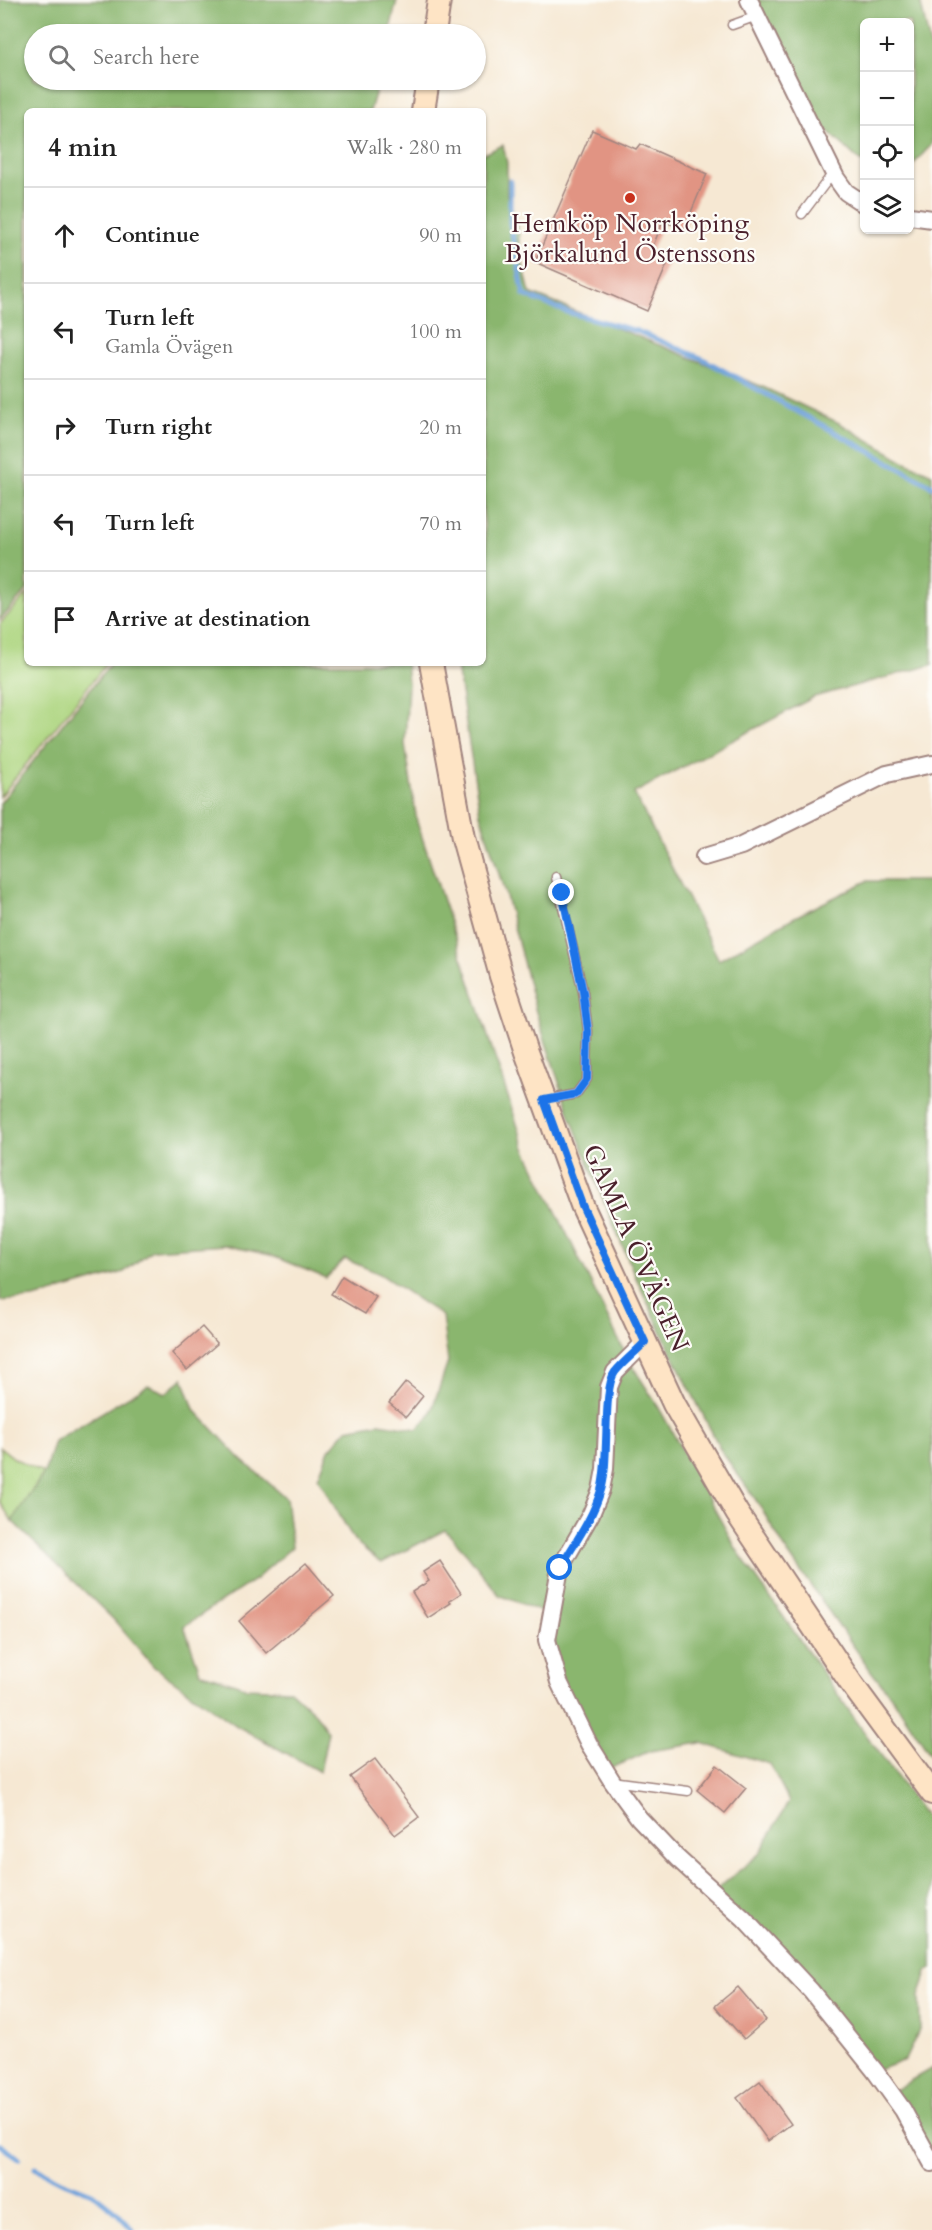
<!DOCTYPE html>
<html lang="en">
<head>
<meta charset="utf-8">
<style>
  body { margin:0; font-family:Cardo,serif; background:#f2f2f2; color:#222 }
  .controls { position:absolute; right:18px; top:18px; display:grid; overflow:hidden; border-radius:9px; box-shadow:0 2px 4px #0004 }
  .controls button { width:54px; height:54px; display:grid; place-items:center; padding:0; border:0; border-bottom:2px solid #e0e0e0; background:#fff; color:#222; font:30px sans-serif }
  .stop { position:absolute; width:18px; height:18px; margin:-14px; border:4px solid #1a73e8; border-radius:50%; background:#fff }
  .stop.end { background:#1a73e8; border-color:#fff; box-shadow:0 2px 6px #0008 }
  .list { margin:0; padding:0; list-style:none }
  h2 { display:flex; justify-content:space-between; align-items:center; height:78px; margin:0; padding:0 24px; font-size:26px }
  h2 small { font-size:20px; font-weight:400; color:#767676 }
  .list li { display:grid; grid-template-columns:39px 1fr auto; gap:18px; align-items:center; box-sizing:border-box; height:96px; padding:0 24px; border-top:2px solid #e0e0e0 }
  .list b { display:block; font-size:22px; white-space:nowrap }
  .list p { margin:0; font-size:20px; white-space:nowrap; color:#767676 }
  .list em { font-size:20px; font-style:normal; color:#767676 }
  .icon { flex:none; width:33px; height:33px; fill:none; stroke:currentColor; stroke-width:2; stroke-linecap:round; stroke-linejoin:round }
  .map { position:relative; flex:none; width:932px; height:2230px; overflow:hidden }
  .search { position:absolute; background:#fff; box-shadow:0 2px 4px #0004; left:24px; top:24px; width:462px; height:66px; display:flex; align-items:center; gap:15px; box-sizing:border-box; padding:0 21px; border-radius:33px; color:#767676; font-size:22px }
  .panel { position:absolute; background:#fff; box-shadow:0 2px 4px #0004; left:24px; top:108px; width:462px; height:558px; border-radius:9px }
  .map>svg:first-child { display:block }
  .green { fill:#add580; stroke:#7c7a56; stroke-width:1.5 }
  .forest { fill:#8ab66e; stroke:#6a6a4c; stroke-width:1.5 }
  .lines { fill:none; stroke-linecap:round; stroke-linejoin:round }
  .stream { stroke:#6ea1da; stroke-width:5 }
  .building { fill:#e19483 }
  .service-casing { stroke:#a0847f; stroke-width:11 }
  .minor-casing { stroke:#a0847f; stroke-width:20 }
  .secondary-casing { stroke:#a0847f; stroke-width:26 }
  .service { stroke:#fff; stroke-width:8 }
  .minor { stroke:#fff; stroke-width:16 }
  .secondary { stroke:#fee4c5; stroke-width:22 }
  .route { stroke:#1a73e8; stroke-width:8 }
  .poi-dot { fill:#c8321e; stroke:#fdfcf7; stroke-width:2 }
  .labels { text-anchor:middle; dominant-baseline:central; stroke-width:4.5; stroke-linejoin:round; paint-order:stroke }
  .poi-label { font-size:26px; fill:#4a1f2b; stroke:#fdfcf7 }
  .street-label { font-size:26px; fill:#4a1f2b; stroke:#fdfcf7 }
</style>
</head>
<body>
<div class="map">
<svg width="932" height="2230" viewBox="0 0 932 2230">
  <rect width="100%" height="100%" fill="#fdfcf7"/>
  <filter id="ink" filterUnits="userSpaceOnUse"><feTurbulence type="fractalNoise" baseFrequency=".0167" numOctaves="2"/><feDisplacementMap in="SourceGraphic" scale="12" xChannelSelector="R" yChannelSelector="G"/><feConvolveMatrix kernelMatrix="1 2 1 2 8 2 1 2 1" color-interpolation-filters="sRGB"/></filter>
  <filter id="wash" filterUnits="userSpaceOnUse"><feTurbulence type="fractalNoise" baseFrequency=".008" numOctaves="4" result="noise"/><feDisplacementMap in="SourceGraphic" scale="24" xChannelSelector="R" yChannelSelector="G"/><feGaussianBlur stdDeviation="1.35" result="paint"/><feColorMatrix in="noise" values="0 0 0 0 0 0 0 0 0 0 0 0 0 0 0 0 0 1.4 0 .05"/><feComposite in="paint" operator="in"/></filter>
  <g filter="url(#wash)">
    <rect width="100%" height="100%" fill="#f6e8d3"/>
    <path class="green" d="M27 594V663H107L0 797V624Z
      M0 1447 14 1458 44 1473 12 1521 0 1502Z"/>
    <path class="forest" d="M0 0H397L389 34H34V80H379L370 111H27V590L0 620Z
      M755 0H920L932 54V144L910 168V22H864V162L860 161 816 120Z
      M503 145 507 163V195L518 227 520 253 530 293 763 387 841 424 904 461 932 474V665L814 697 634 793 719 960 791 919 867 881H932V1757L894 1700 871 1671 787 1552 758 1503 722 1452 671 1352 636 1278 607 1210 570 1116 536 1012 506 896 480 814 457 666V663H483V605L489 580 483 512V154Z
      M111 663H406L408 683 405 744 417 822 525 1148 628 1359 659 1408 737 1550 862 1729 932 1825V1969L928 1970 919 1996 920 2028 905 2060 875 2071 714 1892 760 1853 789 1801 770 1764 701 1743 650 1751 605 1771 559 1682 552 1616 499 1595 467 1554 445 1530 381 1563 354 1540 318 1478 329 1450 347 1429 379 1423 417 1429 430 1415 448 1362 442 1316 380 1274 345 1259 326 1278 270 1255 225 1245 152 1250 124 1272 34 1298 0 1301V803Z
      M183 1378 194 1409 240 1458 286 1498 292 1547 256 1579 184 1626 200 1672 247 1688 290 1690 316 1714 328 1732 320 1772 237 1726 154 1667 114 1620 12 1521 44 1473 54 1441 148 1385 166 1393Z
      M932 2068V2163L891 2092Z"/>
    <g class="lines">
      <path class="stream" d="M510 181V223L524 295 567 312 637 331 701 358 932 486
        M0 2145 19 2158
        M35 2168 61 2181 92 2193 116 2212 133 2230"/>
    </g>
    <g id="blocks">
      <path class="building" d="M592 130 636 149 640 144 707 174 684 229 663 221 651 251 669 260 647 311 535 262Z
        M342 1276 376 1297 365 1314 331 1294Z
        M202 1327 217 1344 187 1370 172 1353Z
        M406 1382 423 1396 406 1417 389 1403Z
        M440 1561 461 1593 449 1601 451 1603 428 1618 412 1592 429 1581 423 1572Z
        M306 1563 334 1596 266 1653 239 1621Z
        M375 1759 419 1817 395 1835 350 1777Z
        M717 1765 746 1788 725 1813 697 1790Z
        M738 1987 766 2020 744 2039 715 2006Z
        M760 2081 791 2124 768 2141 737 2098Z"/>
    </g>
  </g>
  <g filter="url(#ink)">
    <use href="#blocks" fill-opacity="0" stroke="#a0847f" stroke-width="1.5"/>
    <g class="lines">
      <g class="service-casing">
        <path id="service" d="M732 25 757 16
          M802 214 833 173
          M544 1100 576 1094 587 1079 588 1031 583 992 556 877
          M612 1781 688 1791"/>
      </g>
      <g class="minor-casing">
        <path id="minor" d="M749 0 836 178 846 192 864 204
          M910 216 932 219
          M704 857 741 846 887 774 932 764
          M645 1342 615 1372 609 1387 605 1469 601 1490 591 1514 560 1568 547 1640 559 1682 589 1744 612 1781 639 1818 677 1858 744 1919 811 1991 875 2071 903 2110 932 2163"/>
      </g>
      <g class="secondary-casing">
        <path id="secondary" d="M434 34 439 0
          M423 111 428 80
          M431 663 463 838 501 976 526 1052 582 1205 674 1404 737 1513 851 1683 932 1793"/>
      </g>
      <use href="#service" class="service"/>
      <use href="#minor" class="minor"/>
      <use href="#secondary" class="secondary"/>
    </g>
  </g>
  <g class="lines" filter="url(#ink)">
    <path class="route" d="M560 1568C574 1544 593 1518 601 1490 610 1462 602 1389 615 1372 624 1361 636 1352 645 1342L582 1205 544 1100 576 1094 587 1079 588 1031 583 992 562 893"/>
  </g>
  <circle class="poi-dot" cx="630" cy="198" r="6"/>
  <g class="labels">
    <g class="poi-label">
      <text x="630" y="223">Hemköp Norrköping<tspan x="630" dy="30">Björkalund Östenssons</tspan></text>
    </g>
    <g class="street-label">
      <text transform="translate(636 1248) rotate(66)">GAMLA ÖVÄGEN</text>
    </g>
  </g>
</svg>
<div class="controls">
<button>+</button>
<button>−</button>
<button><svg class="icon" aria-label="locate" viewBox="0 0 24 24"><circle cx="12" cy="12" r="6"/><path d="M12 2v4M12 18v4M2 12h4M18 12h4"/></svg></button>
<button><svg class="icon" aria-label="layers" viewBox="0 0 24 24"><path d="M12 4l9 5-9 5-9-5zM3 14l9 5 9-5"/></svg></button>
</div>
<div class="stop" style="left:560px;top:1568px"></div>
<div class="stop end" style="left:562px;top:893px"></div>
<div class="search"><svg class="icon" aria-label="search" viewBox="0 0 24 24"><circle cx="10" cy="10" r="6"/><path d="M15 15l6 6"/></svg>Search here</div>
<section class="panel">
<h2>4 min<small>Walk · 280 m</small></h2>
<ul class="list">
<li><svg class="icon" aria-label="ahead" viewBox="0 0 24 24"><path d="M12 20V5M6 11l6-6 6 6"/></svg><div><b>Continue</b></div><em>90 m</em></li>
<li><svg class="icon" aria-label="left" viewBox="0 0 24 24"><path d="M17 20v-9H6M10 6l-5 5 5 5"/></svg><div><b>Turn left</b><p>Gamla Övägen</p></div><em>100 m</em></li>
<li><svg class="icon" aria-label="right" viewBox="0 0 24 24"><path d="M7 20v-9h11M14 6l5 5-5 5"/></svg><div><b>Turn right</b></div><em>20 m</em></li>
<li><svg class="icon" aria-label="left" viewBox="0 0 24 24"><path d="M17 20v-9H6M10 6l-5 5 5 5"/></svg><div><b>Turn left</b></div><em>70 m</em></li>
<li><svg class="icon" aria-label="arrive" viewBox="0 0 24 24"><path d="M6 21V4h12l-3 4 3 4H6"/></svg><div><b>Arrive at destination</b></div></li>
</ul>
</section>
</div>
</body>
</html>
